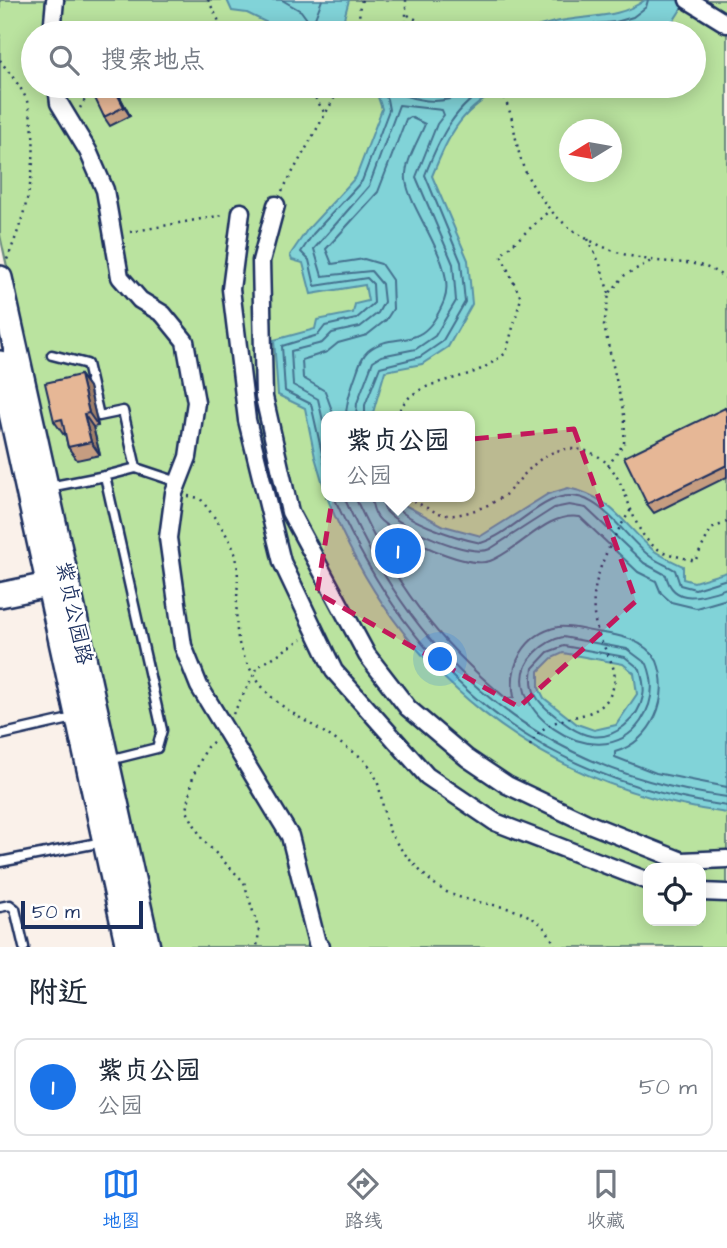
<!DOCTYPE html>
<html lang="zh">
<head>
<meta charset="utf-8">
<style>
  body { margin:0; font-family:"Architects Daughter","LXGW WenKai TC",sans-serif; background:#f6f6f7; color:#1f2937 }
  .controls { position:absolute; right:21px; bottom:21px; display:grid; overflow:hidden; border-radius:14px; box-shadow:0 4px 18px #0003 }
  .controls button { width:63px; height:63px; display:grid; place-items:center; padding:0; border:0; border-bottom:2px solid #e0e1e3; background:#fff; color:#1f2937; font:35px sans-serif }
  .compass { position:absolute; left:559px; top:119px; width:63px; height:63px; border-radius:50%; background:#fff; box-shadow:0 4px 18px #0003; rotate:259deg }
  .scale { position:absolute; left:21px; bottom:18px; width:122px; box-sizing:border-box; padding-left:7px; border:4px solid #1b2f5e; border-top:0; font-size:19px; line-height:24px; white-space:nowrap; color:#1b2f5e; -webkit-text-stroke:5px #fff; paint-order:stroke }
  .you { position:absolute; left:441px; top:660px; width:24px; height:24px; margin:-18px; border:5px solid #fff; border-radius:50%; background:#1a73e8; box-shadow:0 0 0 10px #1a73e833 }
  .badge { display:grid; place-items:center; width:46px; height:46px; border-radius:50%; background:#1a73e8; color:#fff; font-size:23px; font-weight:700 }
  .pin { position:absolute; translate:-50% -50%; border:4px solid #fff; box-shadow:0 2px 7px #0006 }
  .popup { position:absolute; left:321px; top:411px; width:154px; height:91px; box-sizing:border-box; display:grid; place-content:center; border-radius:14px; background:#fff; filter:drop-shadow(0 2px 5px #0005); font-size:23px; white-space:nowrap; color:#747a83 }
  .popup b { font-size:26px; color:#1f2937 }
  .popup::after { content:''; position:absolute; left:50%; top:100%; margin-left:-14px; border:14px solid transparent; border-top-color:#fff }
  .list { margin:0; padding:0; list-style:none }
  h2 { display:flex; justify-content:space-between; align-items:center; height:91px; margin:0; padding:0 28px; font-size:30px }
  h2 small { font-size:23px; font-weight:400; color:#747a83 }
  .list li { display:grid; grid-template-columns:46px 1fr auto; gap:21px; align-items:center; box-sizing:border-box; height:98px; margin:0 14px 14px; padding:0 14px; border:2px solid #e0e1e3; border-radius:14px }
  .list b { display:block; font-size:26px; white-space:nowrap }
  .list p { margin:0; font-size:23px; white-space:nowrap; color:#747a83 }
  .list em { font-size:23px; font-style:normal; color:#747a83 }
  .icon { flex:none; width:38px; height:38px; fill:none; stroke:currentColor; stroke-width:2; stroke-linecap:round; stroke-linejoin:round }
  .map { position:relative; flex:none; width:727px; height:947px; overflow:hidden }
  .search { position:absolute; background:#fff; box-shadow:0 4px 18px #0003; left:21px; right:21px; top:21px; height:77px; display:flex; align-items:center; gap:18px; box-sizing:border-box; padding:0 24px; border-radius:38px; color:#747a83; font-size:26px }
  .sheet { height:203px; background:#fff }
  nav { display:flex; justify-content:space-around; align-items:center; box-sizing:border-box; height:98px; border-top:2px solid #e0e1e3; background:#fff; font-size:19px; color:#747a83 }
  nav a { display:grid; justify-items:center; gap:4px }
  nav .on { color:#1a73e8 }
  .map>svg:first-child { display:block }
  .green { fill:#bae39f; stroke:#6a897e; stroke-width:2; fill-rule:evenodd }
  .water { fill:#81d3d8; stroke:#5891a7; stroke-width:2; fill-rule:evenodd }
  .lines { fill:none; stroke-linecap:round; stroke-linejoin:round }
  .shore { stroke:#44718f; stroke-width:2 }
  .lane-casing { stroke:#1b2f5e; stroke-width:13 }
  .street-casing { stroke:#1b2f5e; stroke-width:21 }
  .secondary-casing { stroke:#1b2f5e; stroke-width:28 }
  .path { stroke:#1b2f5e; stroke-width:2.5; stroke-dasharray:2 5; stroke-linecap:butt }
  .lane { stroke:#fff; stroke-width:8 }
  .street { stroke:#fff; stroke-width:16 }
  .secondary { stroke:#fff; stroke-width:23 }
  .wall { fill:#c69d81; stroke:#1b2f5e; stroke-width:2 }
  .shaded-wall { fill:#a18069; stroke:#1b2f5e; stroke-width:2 }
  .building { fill:#e6b796; stroke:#1b2f5e; stroke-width:2 }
  .marked { fill:#c2185b; fill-opacity:0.2; stroke:#c2185b; stroke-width:5; stroke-dasharray:14 9; stroke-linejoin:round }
  .labels { text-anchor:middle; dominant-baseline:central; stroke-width:5; stroke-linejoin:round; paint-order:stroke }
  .street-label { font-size:21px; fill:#1b2f5e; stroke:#fff }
</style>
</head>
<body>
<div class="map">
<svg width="727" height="947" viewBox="0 0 727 947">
  <rect width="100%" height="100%" fill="#faf1ea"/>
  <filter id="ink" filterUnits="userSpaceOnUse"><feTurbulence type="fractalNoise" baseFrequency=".0143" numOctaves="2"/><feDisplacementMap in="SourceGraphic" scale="14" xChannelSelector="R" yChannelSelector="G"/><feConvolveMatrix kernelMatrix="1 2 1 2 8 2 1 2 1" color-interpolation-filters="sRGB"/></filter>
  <g filter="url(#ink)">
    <path class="green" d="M0 0H727V947H155L0 235ZM33 33H694V86H33ZM570 130H612V172H570ZM326 416H470V497H326ZM648 868H701V921H648Z"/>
    <path class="water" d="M227 0H349L340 33H288L247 13 232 11Z
      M645 0H687L674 20 659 33H518C534 28 549 22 566 20 595 15 620 18 645 0Z
      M369 86H400L426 94H445L466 86H508C461 108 451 131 432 176L468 260 472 304 448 347 422 364 385 371 372 416H326V494L315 457 305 408 278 395 274 340 315 329 317 320 353 313 355 304 368 301 365 285 311 294 303 263 292 260 290 255 307 230 356 177 382 109 378 97Z
      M568 488C612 497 622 523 653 550 661 556 673 561 683 566V579L694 582 727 572V813C539 788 396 673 327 497H396L399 502 444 526 481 536 548 494ZM563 653 623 664 634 673 637 694 616 725 594 730 577 724 544 698 539 688V671L552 658Z"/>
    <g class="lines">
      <path class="shore" d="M282 0 301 11 312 26 322 0
        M539 33 566 27 616 22 633 17 646 7 648 0
        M589 33 618 30 644 21 647 24 646 33
        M399 86 403 95C424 102 443 104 463 94L466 86
        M334 416 325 391 303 378 302 360 327 352 338 343 367 335 386 320 393 309 392 280 381 264 364 259 332 264 326 249 378 192 406 119 410 117 425 124C419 140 404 162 406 180 409 210 458 266 444 301 421 357 396 328 368 351 360 358 358 370 354 380 350 392 346 403 346 416
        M365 416V405L380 367 420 357 442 342 465 302 461 262 425 175C439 139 455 104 492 86
        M326 434 318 399 293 385 291 351 322 343 332 333 360 327 378 313 384 302 382 284 371 271 322 276 314 249 369 186 399 105 442 110 444 115 437 124 416 177 453 264 456 301 435 336 416 349 381 356 373 361 357 403 356 416
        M326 471 311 404 285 391 282 346 318 335 325 326 356 319 374 303 373 284 367 278 315 286 309 260 301 252 313 234 362 181 389 110 387 99 378 86
        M334 497C411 673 534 779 727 806
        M344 497C417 665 542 773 727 797
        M355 497C392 580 436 641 507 699L514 697C508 666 524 634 558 627 569 625 584 630 596 632 619 635 644 639 657 661 671 697 653 741 615 752V757L656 773 727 787
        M371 497C372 506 374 515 381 521 399 537 467 569 490 561 520 550 547 511 580 517L638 572 656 581 661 593 671 602 696 608 727 599
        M382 497C382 503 383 508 387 512 402 528 470 558 490 549L554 508 569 505 586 508 644 563 666 575C673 607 704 596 727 588
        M391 497C393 519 461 539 481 543 506 535 527 512 550 501 595 479 621 536 651 557 658 562 667 565 675 570L680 585 695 589 727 579
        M563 637 627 649 647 664C655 684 653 703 641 721 598 784 487 701 535 653 543 645 552 639 563 637Z
        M564 646 625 657 640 669C642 676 645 688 643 696 639 718 615 740 591 736 576 733 565 724 553 714 536 701 529 690 533 668L548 652Z"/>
      <g class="lane-casing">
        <path id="lane" d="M52 355 87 364 99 416 123 411 136 468 105 476
          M136 468 178 482
          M49 487 105 476 162 730 157 748 109 760
          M0 735 74 718
          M0 862 103 842
          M0 907 10 905 15 909 24 947"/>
      </g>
      <g class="street-casing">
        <path id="street" d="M688 0 727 24
          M52 33 55 0
          M57 86 59 103 88 151 105 190 120 277 140 300 163 314 185 341 196 402 188 457 174 493 168 538 183 646 199 686 290 836 317 943 321 947
          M276 205 261 261 264 397 290 512 367 655 408 708 467 758 507 785 587 823 682 861 727 859
          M241 212 231 289 247 420 282 562 334 671 427 776 495 822 648 881
          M701 892 727 893"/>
      </g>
      <g class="secondary-casing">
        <path id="secondary" d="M0 278 148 947
          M0 363 128 947
          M0 595 62 582"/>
      </g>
      <path class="path" d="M208 0 218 19 220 33
        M362 0C356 14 360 24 371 33
        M408 15 440 33
        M396 33 406 22V0
        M0 60C8 72 22 87 27 101 43 155 27 212 6 262
        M308 86 324 112
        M496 86C517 113 512 136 523 166 529 181 538 195 548 207 572 237 614 255 651 260 684 265 698 258 727 279
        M80 108 93 86
        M282 191 341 86
        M130 232 223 215
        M588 239 600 264 609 294
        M397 416C409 382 448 383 477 371 488 366 496 360 506 353L521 298 501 255 550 210
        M608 466 624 443 625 419 604 326 609 294 625 275 651 261
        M188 496 200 498C212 515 231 536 236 557 242 582 230 625 242 652 265 707 296 712 340 743 348 749 360 755 366 762 383 781 380 804 388 827 392 839 403 852 412 862 424 875 436 888 453 895 489 909 540 902 555 947
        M408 497C417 503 436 514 447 515 462 517 495 504 506 494 527 474 541 447 575 449 632 454 622 525 655 547 665 555 683 557 695 561L711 529 727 522
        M233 714 258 667 302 639
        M213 742 207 747 193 776 187 811 202 839 244 882 259 931 257 947
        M530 746C550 704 600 730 613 688 619 669 607 655 600 638 581 592 608 545 632 508"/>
      <use href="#lane" class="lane"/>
      <use href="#street" class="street"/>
      <use href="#secondary" class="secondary"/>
    </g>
    <path class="wall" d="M118 93 130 116 110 126 104 117Z
      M80 375 89 387 98 426 93 427 100 455 77 460 68 447 65 433 63 434 54 421Z
      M725 408 727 411V477L654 513 647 504Z"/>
    <path class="shaded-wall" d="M113 86 118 93 130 116 124 107Z
      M80 375 89 387 98 426 89 413Z
      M84 414 93 427 100 455 91 442Z"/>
    <path class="building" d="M108 86H113L124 107 104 117 93 94Z
      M80 375 89 413 84 414 91 442 68 447 62 419 54 421 45 383Z
      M725 408 727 412V465L647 504 624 457Z"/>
  </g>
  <path class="marked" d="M574 429 636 601 519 707 317 593 340 452Z"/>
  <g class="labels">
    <g class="street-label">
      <text transform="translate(74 613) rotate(78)">紫贞公园路</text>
    </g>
  </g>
</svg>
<div class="controls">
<button><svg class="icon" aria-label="locate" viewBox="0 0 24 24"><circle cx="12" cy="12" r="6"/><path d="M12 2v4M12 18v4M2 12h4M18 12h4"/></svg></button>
</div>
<svg class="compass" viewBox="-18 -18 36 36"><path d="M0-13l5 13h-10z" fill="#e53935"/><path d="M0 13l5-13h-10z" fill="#747a83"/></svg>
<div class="scale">50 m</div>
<div class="you"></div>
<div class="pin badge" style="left:398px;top:551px">1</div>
<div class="popup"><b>紫贞公园</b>公园</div>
<div class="search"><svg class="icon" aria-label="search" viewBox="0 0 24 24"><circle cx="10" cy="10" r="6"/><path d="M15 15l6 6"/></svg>搜索地点</div>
</div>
<section class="sheet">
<h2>附近<small></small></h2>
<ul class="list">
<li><span class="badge">1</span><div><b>紫贞公园</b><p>公园</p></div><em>50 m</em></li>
</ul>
</section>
<nav>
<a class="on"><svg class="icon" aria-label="map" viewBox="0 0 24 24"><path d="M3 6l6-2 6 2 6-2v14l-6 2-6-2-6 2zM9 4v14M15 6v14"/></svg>地图</a>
<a><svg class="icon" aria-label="directions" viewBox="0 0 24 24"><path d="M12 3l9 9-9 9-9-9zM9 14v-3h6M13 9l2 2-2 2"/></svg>路线</a>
<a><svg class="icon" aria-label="saved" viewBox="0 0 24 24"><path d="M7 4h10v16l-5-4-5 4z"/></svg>收藏</a>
</nav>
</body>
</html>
